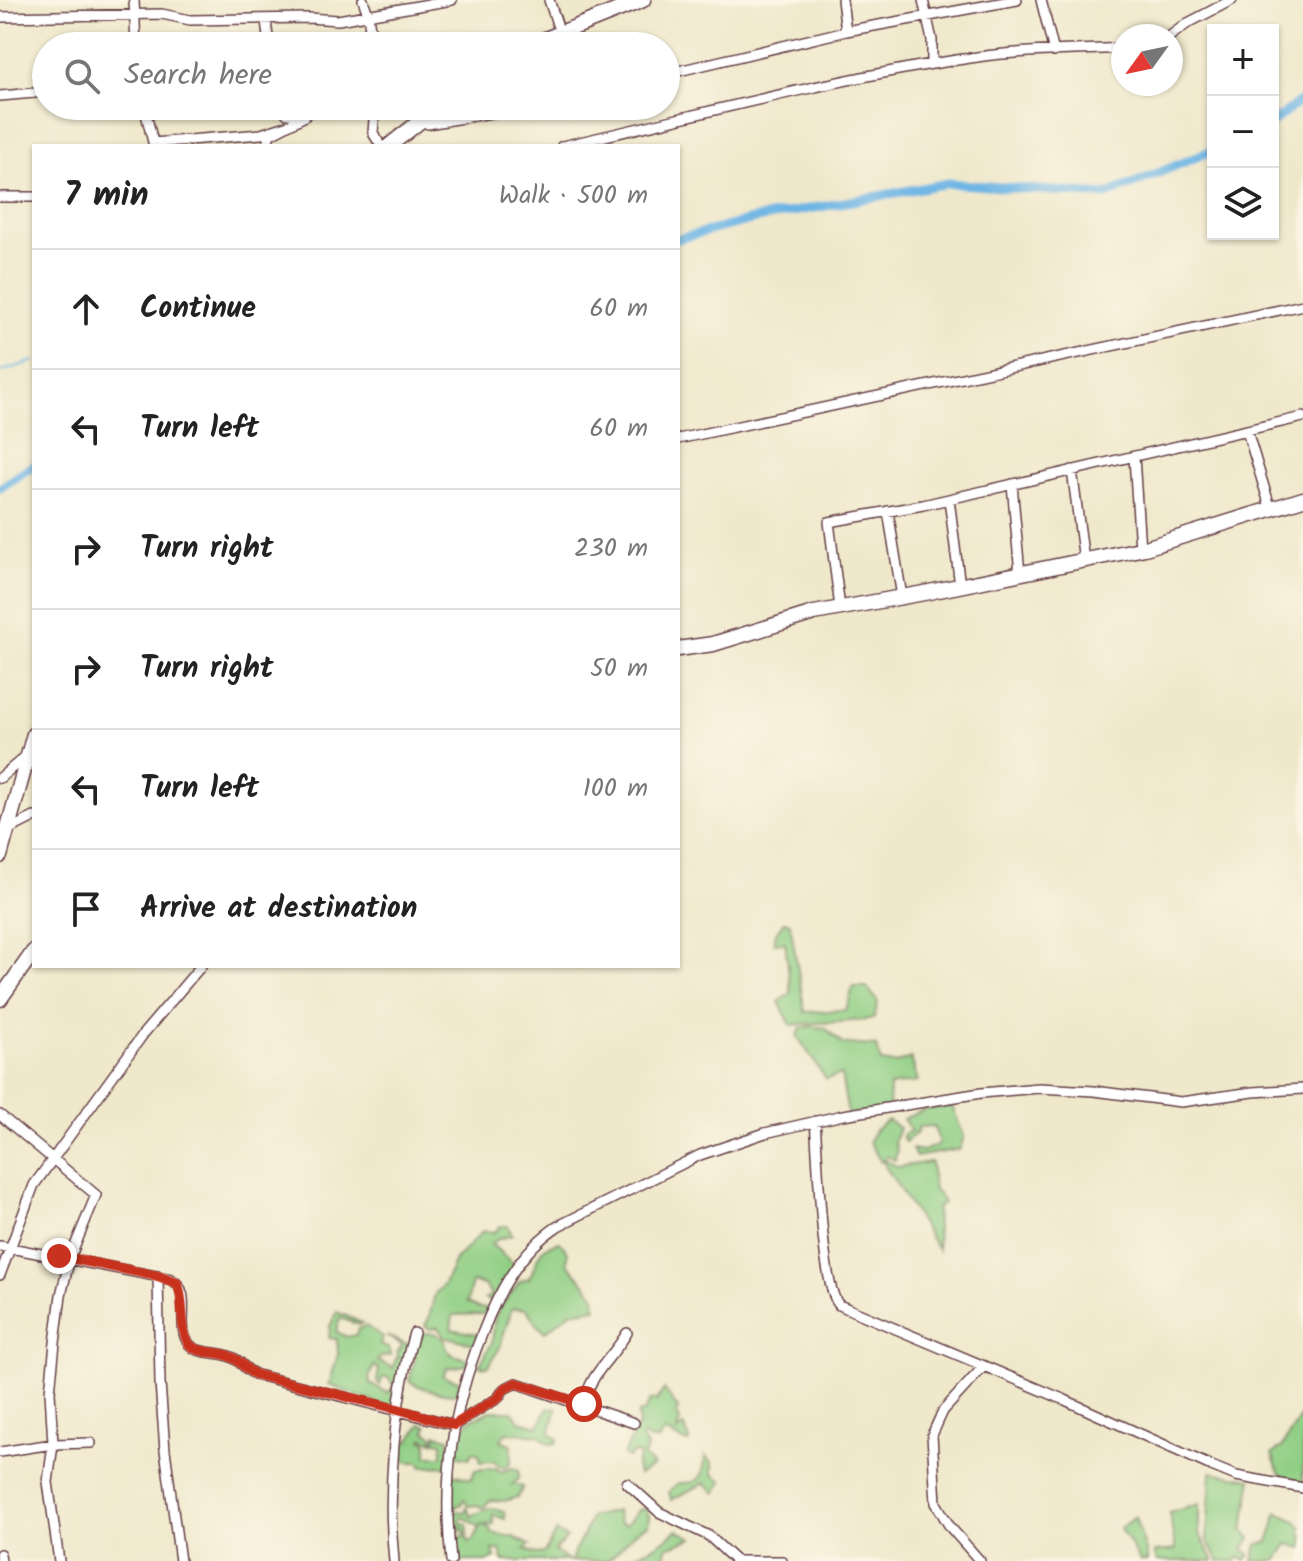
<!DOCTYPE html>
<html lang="en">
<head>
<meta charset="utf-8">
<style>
  body { margin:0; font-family:Kalam,sans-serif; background:#f6f6f6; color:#222 }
  .controls { position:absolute; right:24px; top:24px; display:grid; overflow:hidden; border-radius:0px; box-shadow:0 2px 6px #0004 }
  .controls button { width:72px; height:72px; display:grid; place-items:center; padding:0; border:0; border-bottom:2px solid #e0e0e0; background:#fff; color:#222; font:40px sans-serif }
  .compass { position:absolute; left:1111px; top:24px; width:72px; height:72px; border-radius:50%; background:#fff; box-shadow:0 2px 6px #0004; rotate:237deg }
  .stop { position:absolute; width:24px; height:24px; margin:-18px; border:6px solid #c8321e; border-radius:50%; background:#fff }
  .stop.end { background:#c8321e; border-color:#fff; box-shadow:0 2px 8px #0008 }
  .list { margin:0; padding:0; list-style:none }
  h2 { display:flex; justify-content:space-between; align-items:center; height:104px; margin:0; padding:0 32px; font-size:34px }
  h2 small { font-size:26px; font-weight:400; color:#767676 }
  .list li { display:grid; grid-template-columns:52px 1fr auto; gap:24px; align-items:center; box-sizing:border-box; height:120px; padding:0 32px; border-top:2px solid #e0e0e0 }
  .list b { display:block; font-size:30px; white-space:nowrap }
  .list em { font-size:26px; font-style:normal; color:#767676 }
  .icon { flex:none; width:44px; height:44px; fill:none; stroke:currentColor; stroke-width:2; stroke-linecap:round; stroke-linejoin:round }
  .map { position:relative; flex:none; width:1303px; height:1561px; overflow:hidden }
  .search { position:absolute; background:#fff; box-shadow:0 2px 6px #0004; left:32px; top:32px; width:648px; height:88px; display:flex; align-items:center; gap:20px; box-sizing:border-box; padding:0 28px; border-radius:44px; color:#767676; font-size:30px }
  .panel { position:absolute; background:#fff; box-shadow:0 2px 6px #0004; left:32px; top:144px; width:648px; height:824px; border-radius:0px }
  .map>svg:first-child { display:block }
  .green { fill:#91cf85; stroke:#6e7758; stroke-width:2 }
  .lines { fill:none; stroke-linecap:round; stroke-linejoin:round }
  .stream { stroke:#6db5e5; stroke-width:2 }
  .canal { stroke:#6db5e5; stroke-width:9 }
  .minor-casing { stroke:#633d43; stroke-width:12 }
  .secondary-casing { stroke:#633d43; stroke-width:17 }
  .minor { stroke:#fff; stroke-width:9 }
  .secondary { stroke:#fff; stroke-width:14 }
  .route { stroke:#c8321e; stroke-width:10 }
</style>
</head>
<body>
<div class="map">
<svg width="1303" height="1561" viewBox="0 0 1303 1561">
  <rect width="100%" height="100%" fill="#fcf5e5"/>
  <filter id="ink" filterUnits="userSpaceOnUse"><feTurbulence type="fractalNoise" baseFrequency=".0125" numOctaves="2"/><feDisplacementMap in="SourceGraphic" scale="16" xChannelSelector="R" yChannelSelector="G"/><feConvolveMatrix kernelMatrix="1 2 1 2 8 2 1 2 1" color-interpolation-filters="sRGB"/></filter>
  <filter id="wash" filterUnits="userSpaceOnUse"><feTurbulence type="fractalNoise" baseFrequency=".006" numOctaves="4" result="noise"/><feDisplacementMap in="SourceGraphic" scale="32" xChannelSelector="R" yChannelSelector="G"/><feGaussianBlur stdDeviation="1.8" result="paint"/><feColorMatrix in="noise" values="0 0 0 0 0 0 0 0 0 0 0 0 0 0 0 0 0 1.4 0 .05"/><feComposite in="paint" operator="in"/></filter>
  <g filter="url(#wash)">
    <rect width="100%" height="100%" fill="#efe8cb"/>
    <path class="green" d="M784 921 790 923 805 1012 846 1010 853 987H867L878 1002 874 1018C847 1024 819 1021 791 1025L779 1002 791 993 785 942 774 943 776 933Z
      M810 1026 825 1028 843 1044 876 1046 881 1062 894 1064 911 1058 918 1082 890 1086 889 1108 848 1115 841 1075 826 1079 797 1036 801 1028Z
      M952 1106 964 1136 960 1149 916 1157 912 1149 923 1151 939 1144 934 1126 918 1127V1132L905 1142 902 1135 911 1131 903 1119 924 1110Z
      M888 1120 899 1128 894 1141 897 1151 895 1160 887 1156 884 1159 898 1167 931 1162 934 1191 939 1195 943 1203 936 1209 938 1250 885 1166 884 1160 881 1162 869 1142 874 1131Z
      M500 1226H508L512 1235 498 1239 491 1244 517 1267 494 1304 485 1299 491 1295 484 1285 472 1282 467 1303 478 1308 491 1309 485 1314 453 1315 451 1329 477 1334 478 1345 443 1336 438 1327 431 1329 425 1326 429 1318 435 1294 444 1284 455 1260 483 1231 495 1232Z
      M560 1242 568 1252 567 1263 595 1295 596 1308 571 1312 545 1332 536 1324 527 1309 512 1308 499 1349 488 1367 479 1366 492 1343 495 1316 520 1281 529 1278C540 1260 533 1248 560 1242Z
      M337 1312 362 1323 359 1325 340 1318 336 1332 347 1337 356 1335 358 1329 366 1326 383 1337 380 1345 388 1348 391 1355 381 1357 377 1361 393 1368 396 1358 399 1357 397 1353 402 1345 386 1336 409 1345 400 1384 391 1383 389 1378 383 1377 380 1385 377 1382 379 1369 374 1366 369 1378 370 1384 388 1393 392 1388 403 1387 394 1410 329 1385 338 1354 337 1339 329 1338 330 1326Z
      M425 1333H434L445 1340C445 1355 455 1356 468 1359L467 1365 447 1368 443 1376 459 1381 458 1393C446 1396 419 1388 409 1381L415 1360 416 1337Z
      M664 1389 678 1409 677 1415 680 1420 677 1431 684 1426 690 1440 688 1443 665 1432 659 1440H650L644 1435 642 1439 647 1447 644 1457 653 1466 638 1475 636 1465 640 1455 633 1453 628 1458 623 1455 639 1424 638 1413H644L650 1401 657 1400Z
      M548 1408H557L550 1433 558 1439 556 1443 550 1444 538 1435 506 1432 501 1440 512 1445 511 1462 504 1468 493 1461 481 1462 479 1454 473 1452 469 1458 454 1455 458 1437 470 1420 490 1411H512L520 1421 539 1426Z
      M1300 1417 1303 1421V1482L1280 1474 1272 1454 1282 1447Z
      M421 1424 427 1426 425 1431 433 1436V1442L424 1438 422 1440 427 1442V1456H442V1442L435 1441 436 1434 449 1438V1466L422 1467 419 1462H407L403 1458 400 1447 409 1441Z
      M705 1456 713 1464V1474L723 1481 716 1493 705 1483 671 1500 669 1491 678 1483C701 1484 704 1478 705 1456Z
      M497 1468 501 1472 512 1468 519 1471V1479L510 1486 514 1484 523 1487 518 1497 505 1501 490 1500 483 1508 478 1505 468 1506 464 1499 461 1505H457L454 1513 452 1511 453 1474 471 1479 475 1470Z
      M1211 1472 1252 1479 1243 1530 1251 1538 1243 1549 1250 1554 1246 1561 1238 1557 1236 1561H1219L1207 1540Z
      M1199 1504V1533L1214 1561H1157L1154 1552 1176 1550 1169 1513Z
      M467 1507 471 1516 490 1508 504 1511 505 1519 493 1515 494 1525 480 1524 490 1528 491 1533 513 1537 530 1545 525 1549 536 1554 544 1553 556 1532 567 1538 554 1551 569 1561H503L500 1550H493L495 1558 489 1561H455L453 1539 466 1535 469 1542 474 1540 480 1527 463 1517 460 1520 462 1523 467 1524 468 1534 464 1533 462 1527 459 1532 452 1534 451 1516 459 1511 465 1512Z
      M646 1508 649 1516 648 1525C628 1532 616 1559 604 1561 594 1561 581 1561 571 1561 576 1545 586 1533 591 1517L616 1511 620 1523 626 1525 638 1510Z
      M1277 1512 1296 1521 1302 1528 1300 1533 1303 1535V1548L1288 1544 1277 1561H1253L1257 1545 1269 1542Z
      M1135 1517C1137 1530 1149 1550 1147 1561H1140L1120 1529Z
      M677 1530 693 1538 667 1547 666 1555 660 1561H621C628 1556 633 1557 640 1553 653 1548 667 1539 677 1530Z"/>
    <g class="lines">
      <path class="stream" d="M0 372 34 361"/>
      <path class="canal" d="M1273 122 1303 99
        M678 239 755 219 948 183 1106 195 1213 150
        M0 488 34 465"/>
    </g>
  </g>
  <g filter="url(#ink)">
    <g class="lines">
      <g class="minor-casing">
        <path id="minor" d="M134 0 136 46
          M363 0 368 14 372 46
          M549 0 560 33
          M842 0 846 31
          M923 0 932 40V64
          M1041 0 1054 52
          M0 17 162 14 190 20 308 18 338 20 452 0
          M266 20 269 46
          M1170 36 1188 23 1232 0
          M666 74 846 31 1017 0
          M0 96 46 92
          M144 106 154 146
          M281 106 287 114 361 106
          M375 106 373 133 381 146
          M421 120 428 124 532 106
          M153 143 261 134 283 127
          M268 146 269 135 305 116
          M562 146C700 115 837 77 977 57 1025 50 1075 51 1123 48
          M0 197H34
          M1247 431 1271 510
          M678 439 1303 305
          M1134 457 1140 549
          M1072 470 1084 561
          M1012 484 1020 574
          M949 499 960 586
          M888 511 902 597
          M840 608 829 522 923 505 1303 417
          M0 778 26 756
          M6 831 34 817
          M0 1115 96 1195 70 1258 61 1295 55 1343 50 1392 53 1444 48 1482 59 1561
          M815 1121C818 1154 821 1286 839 1305L1065 1400 1209 1465 1236 1476 1303 1488
          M0 1246 171 1279C195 1292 174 1326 189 1344 198 1355 219 1351 231 1357 242 1361 245 1371 257 1375L454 1425 498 1398 504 1389 516 1383 634 1423
          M0 1275 34 1185 144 1033 201 966
          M158 1276 160 1383 165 1450 180 1561
          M584 1404C590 1373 612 1358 627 1333
          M0 1452 53 1444 91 1443
          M627 1483 659 1512 709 1536 736 1561
          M0 1554 1 1561
          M394 1561C387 1491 394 1401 414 1333
          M451 1561C442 1480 452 1409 482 1334 498 1292 520 1251 558 1226L700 1155 765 1133 843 1115 981 1093 1039 1088 1094 1091 1181 1102 1253 1092 1303 1089
          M736 1561H782
          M980 1561 950 1527 936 1503 932 1435 943 1411 984 1366"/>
      </g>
      <g class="secondary-casing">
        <path id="secondary" d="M528 46 643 0
          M389 146 439 106
          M678 649 713 644 814 613 924 593 1145 548 1303 499
          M0 856 34 734
          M0 999 34 951"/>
      </g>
      <use href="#minor" class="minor"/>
      <use href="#secondary" class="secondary"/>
    </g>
  </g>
  <g class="lines" filter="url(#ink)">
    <path class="route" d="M59 1256 158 1276 177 1283C186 1300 177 1339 194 1348 205 1354 220 1351 231 1357 242 1361 245 1371 257 1375L398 1409 454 1425 498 1398 504 1389 516 1383 584 1404"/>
  </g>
</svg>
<div class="controls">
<button>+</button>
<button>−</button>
<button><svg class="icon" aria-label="layers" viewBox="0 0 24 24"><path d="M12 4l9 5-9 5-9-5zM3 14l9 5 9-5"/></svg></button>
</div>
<svg class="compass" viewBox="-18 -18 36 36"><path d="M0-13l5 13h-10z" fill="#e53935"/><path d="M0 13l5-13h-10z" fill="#767676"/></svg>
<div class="stop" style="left:584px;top:1404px"></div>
<div class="stop end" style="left:59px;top:1256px"></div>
<div class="search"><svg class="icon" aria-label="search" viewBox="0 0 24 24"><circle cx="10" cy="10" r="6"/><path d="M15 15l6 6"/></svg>Search here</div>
<section class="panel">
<h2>7 min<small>Walk · 500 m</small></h2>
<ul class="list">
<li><svg class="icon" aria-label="ahead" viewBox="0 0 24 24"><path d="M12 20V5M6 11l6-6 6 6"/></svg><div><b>Continue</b></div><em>60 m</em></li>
<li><svg class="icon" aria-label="left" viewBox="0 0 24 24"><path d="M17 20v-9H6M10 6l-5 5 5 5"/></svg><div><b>Turn left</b></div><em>60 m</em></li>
<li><svg class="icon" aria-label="right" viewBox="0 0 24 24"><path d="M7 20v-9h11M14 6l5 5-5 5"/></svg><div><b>Turn right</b></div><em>230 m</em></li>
<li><svg class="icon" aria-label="right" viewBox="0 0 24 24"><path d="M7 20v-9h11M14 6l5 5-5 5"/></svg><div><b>Turn right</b></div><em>50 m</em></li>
<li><svg class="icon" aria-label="left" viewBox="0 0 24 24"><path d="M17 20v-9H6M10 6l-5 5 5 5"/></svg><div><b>Turn left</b></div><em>100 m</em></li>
<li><svg class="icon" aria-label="arrive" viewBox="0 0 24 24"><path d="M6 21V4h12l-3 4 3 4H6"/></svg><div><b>Arrive at destination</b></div></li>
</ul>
</section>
</div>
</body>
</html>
